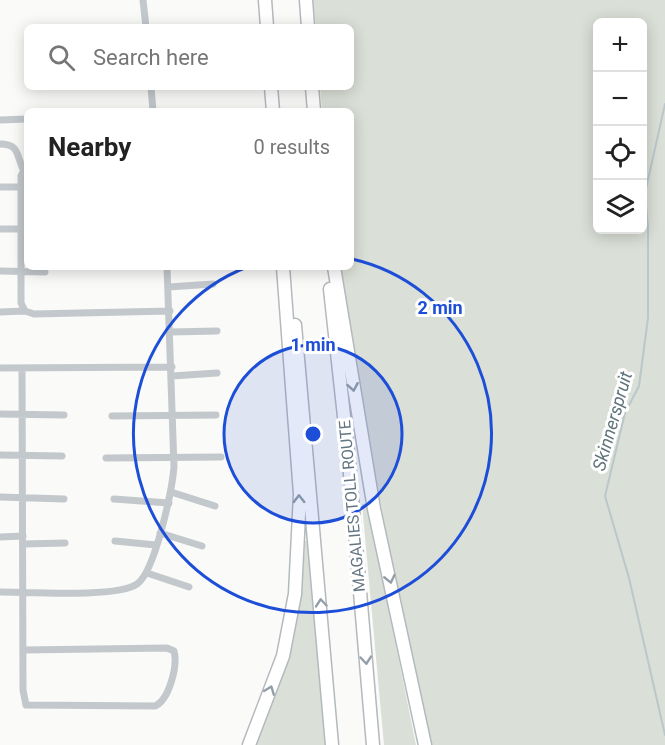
<!DOCTYPE html>
<html lang="en">
<head>
<meta charset="utf-8">
<style>
  body { margin:0; font-family:Roboto,sans-serif; background:#f2f2f2; color:#222 }
  .controls { position:absolute; right:18px; top:18px; display:grid; overflow:hidden; border-radius:9px; box-shadow:0 3px 15px #0003 }
  .controls button { width:54px; height:54px; display:grid; place-items:center; padding:0; border:0; border-bottom:2px solid #e0e0e0; background:#fff; color:#222; font:30px sans-serif }
  .list { margin:0; padding:0; list-style:none }
  h2 { display:flex; justify-content:space-between; align-items:center; height:78px; margin:0; padding:0 24px; font-size:26px }
  h2 small { font-size:20px; font-weight:400; color:#767676 }
  .icon { flex:none; width:33px; height:33px; fill:none; stroke:currentColor; stroke-width:2; stroke-linecap:round; stroke-linejoin:round }
  .map { position:relative; flex:none; width:665px; height:745px; overflow:hidden }
  .search { position:absolute; background:#fff; box-shadow:0 3px 15px #0003; left:24px; top:24px; width:330px; height:66px; display:flex; align-items:center; gap:15px; box-sizing:border-box; padding:0 21px; border-radius:9px; color:#767676; font-size:22px }
  .panel { position:absolute; background:#fff; box-shadow:0 3px 15px #0003; left:24px; top:108px; width:330px; height:162px; border-radius:9px }
  .map>svg:first-child { display:block }
  .green { fill:#dadfd7; fill-rule:evenodd }
  .lines { fill:none; stroke-linecap:round; stroke-linejoin:round }
  .stream { stroke:#bbc7cb; stroke-width:2 }
  .motorway-casing { stroke:#b4b9bd; stroke-width:15 }
  .minor { stroke:#c3c8cc; stroke-width:7 }
  .motorway { stroke:#fff; stroke-width:12 }
  .oneway { stroke:#939fa8 }
  .ring { fill:none; stroke:#1d4ed8; stroke-width:3 }
  .labels { text-anchor:middle; dominant-baseline:central; stroke-width:6; stroke-linejoin:round; paint-order:stroke }
  .street-label { font-size:16px; fill:#657683; stroke:#fff }
  .water-label { font-size:18px; font-style:italic; fill:#60757c; stroke:#fff }
  .centre { fill:#1d4ed8; stroke:#fff; stroke-width:3 }
  .ring-label { font-size:18px; text-anchor:middle; font-weight:bold; fill:#1d4ed8; stroke:#fff; stroke-width:6; stroke-linejoin:round; paint-order:stroke }
</style>
</head>
<body>
<div class="map">
<svg width="665" height="745" viewBox="0 0 665 745">
  <rect width="100%" height="100%" fill="#fafaf8"/>
  <path class="green" d="M313 0H665V745H431L394 581 340 267H351V111H322L320 87H351V27H316ZM598 22H642V230H598Z
    M367 503 416 745H384L362 504Z
    M305 541H309L326 745H256C281 677 302 614 305 541Z"/>
  <g class="lines">
    <path class="stream" d="M665 104 645 193 648 228V318L639 386 625 413 605 496 629 578 665 735"/>
    <g class="motorway-casing">
      <path id="motorway" d="M265 0 267 27
        M306 0 308 27
        M271 87 273 111
        M312 87 314 111
        M334 267 374 509 425 745
        M330 289 349 462 373 745
        M295 325 332 745
        M249 745 283 656 295 594 300 494 283 267"/>
    </g>
    <path class="minor" d="M143 0 146 27
      M151 87 153 111
      M0 120 27 119
      M0 144C19 144 16 154 23 169
      M27 165 21 176V303L25 311 34 314 170 311
      M0 187H21
      M0 229H21
      M0 271 45 272
      M169 287 213 284
      M0 312 25 311
      M171 332 217 331
      M0 368 172 367
      M22 368 23 690 26 705 155 706C169 700 178 666 174 651L167 648 24 650
      M172 376 217 373
      M0 414 64 415
      M112 416 216 415
      M0 455 62 456
      M106 458 221 457
      M171 492 215 506
      M0 497 64 499
      M114 499 169 503
      M160 533 202 546
      M0 537 23 536
      M115 541 156 545
      M23 544 65 543
      M147 573 189 587
      M0 592C27 592 118 598 137 584 155 572 172 490 174 467L167 267"/>
    <use href="#motorway" class="motorway"/>
  </g>
  <defs><path id="oneway-chevron" d="M-2-3.5L2.5 0L-2 3.5" fill="none" stroke-width="1.6" stroke-linecap="round" stroke-linejoin="round" transform="scale(1.5)"/></defs>
  <g class="oneway">
    <use href="#oneway-chevron" transform="translate(353 387) rotate(80)"/>
    <use href="#oneway-chevron" transform="translate(299 499) rotate(-91)"/>
    <use href="#oneway-chevron" transform="translate(390 579) rotate(77)"/>
    <use href="#oneway-chevron" transform="translate(321 603) rotate(-95)"/>
    <use href="#oneway-chevron" transform="translate(366 660) rotate(85)"/>
    <use href="#oneway-chevron" transform="translate(270 690) rotate(-69)"/>
  </g>
  <circle cx="313" cy="434" r="89" fill="#1d4ed8" fill-opacity=".12"/>
  <g class="ring">
    <circle cx="313" cy="434" r="89"/>
    <path d="M352 259A179 179 0 1 1 247 267"/>
  </g>
  <g class="labels">
    <g class="street-label">
      <text transform="translate(352 506) rotate(-95)">MAGALIES TOLL ROUTE</text>
    </g>
    <g class="water-label">
      <text transform="translate(612 421) rotate(-74)">Skinnerspruit</text>
    </g>
  </g>
  <circle cx="313" cy="434" r="9" class="centre"/>
  <g class="ring-label">
    <text x="440" y="314">2 min</text>
    <text x="313" y="351">1 min</text>
  </g>
</svg>
<div class="controls">
<button>+</button>
<button>−</button>
<button><svg class="icon" aria-label="locate" viewBox="0 0 24 24"><circle cx="12" cy="12" r="6"/><path d="M12 2v4M12 18v4M2 12h4M18 12h4"/></svg></button>
<button><svg class="icon" aria-label="layers" viewBox="0 0 24 24"><path d="M12 4l9 5-9 5-9-5zM3 14l9 5 9-5"/></svg></button>
</div>
<div class="search"><svg class="icon" aria-label="search" viewBox="0 0 24 24"><circle cx="10" cy="10" r="6"/><path d="M15 15l6 6"/></svg>Search here</div>
<section class="panel">
<h2>Nearby<small>0 results</small></h2>
<ul class="list">
</ul>
</section>
</div>
</body>
</html>
